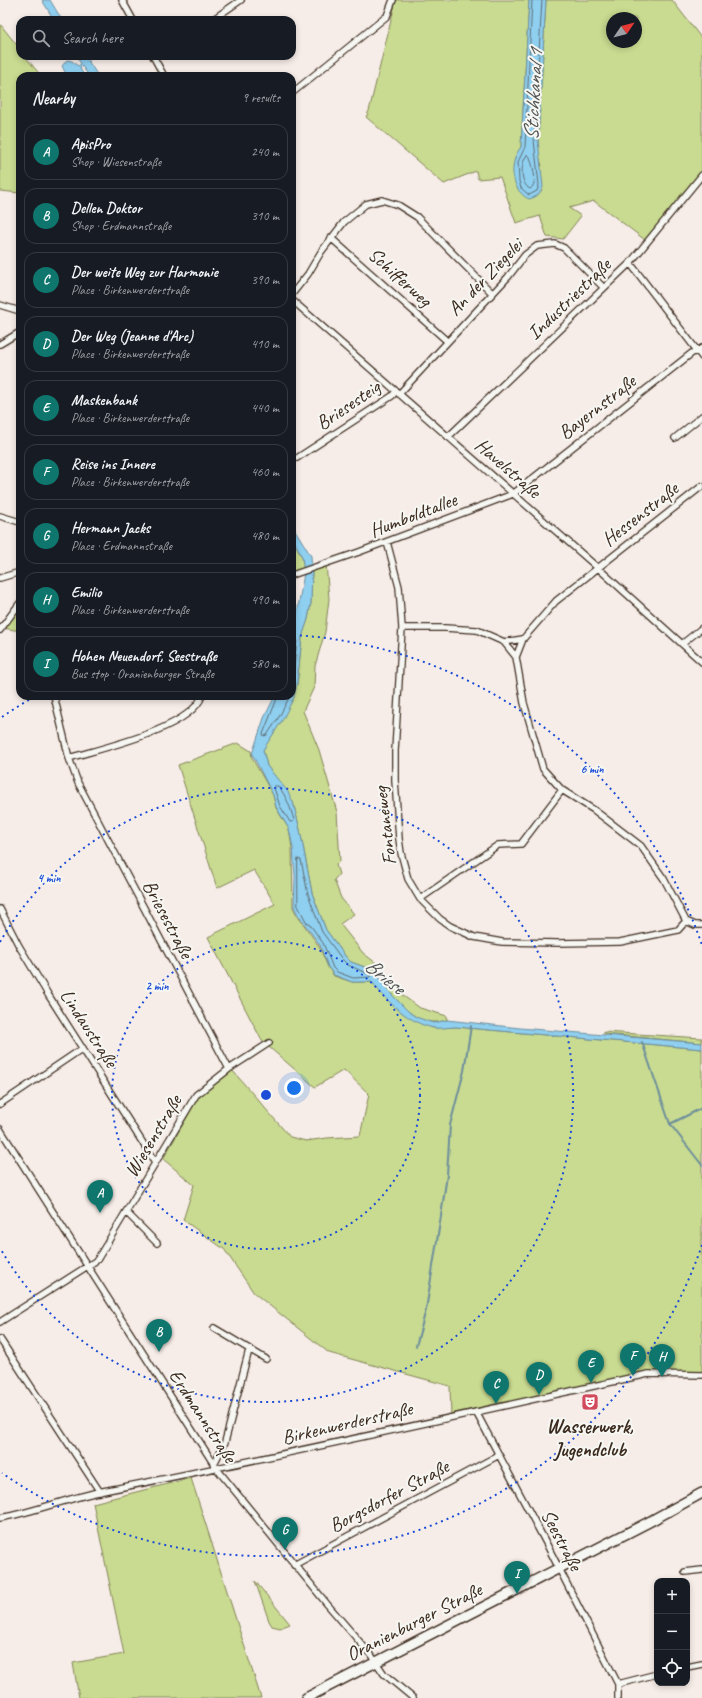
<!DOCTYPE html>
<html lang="en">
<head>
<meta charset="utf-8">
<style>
  body { margin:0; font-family:Caveat,sans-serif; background:#20242c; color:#f1f3f6 }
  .controls { position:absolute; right:12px; bottom:12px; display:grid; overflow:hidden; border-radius:8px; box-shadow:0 2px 6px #0003 }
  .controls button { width:36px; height:36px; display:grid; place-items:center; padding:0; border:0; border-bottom:1px solid #363941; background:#171b24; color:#f1f3f6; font:20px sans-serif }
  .compass { position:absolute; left:606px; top:12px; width:36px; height:36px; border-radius:50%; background:#171b24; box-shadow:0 2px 6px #0003; rotate:55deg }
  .you { position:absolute; left:294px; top:1088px; width:14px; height:14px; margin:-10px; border:3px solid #fff; border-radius:50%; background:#1a73e8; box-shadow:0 0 0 6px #1a73e833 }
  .badge { display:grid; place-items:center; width:26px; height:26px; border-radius:50%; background:#0f766e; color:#fff; font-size:13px; font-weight:700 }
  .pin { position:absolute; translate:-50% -33px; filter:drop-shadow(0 1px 2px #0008) }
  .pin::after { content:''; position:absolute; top:21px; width:14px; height:12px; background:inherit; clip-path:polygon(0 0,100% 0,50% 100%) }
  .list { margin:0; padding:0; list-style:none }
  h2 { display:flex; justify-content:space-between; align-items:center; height:52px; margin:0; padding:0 16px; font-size:17px }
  h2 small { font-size:13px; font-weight:400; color:#9ea1a6 }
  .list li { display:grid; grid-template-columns:26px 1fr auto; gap:12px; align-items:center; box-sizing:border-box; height:56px; margin:0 8px 8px; padding:0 8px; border:1px solid #363941; border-radius:12px }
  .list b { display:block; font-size:15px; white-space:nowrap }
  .list p { margin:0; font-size:13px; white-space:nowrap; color:#9ea1a6 }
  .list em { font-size:13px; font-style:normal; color:#9ea1a6 }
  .icon { flex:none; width:22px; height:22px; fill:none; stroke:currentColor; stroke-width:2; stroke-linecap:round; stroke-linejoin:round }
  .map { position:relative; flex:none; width:702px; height:1698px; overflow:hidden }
  .search { position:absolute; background:#171b24; box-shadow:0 2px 6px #0003; left:16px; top:16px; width:280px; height:44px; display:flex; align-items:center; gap:10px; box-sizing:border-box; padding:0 14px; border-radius:12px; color:#9ea1a6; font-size:15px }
  .panel { position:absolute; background:#171b24; box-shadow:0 2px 6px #0003; left:16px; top:72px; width:280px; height:628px; border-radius:12px }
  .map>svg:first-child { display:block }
  .green { fill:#c8db90; stroke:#828257; fill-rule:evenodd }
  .water { fill:#8fcff0; stroke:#6d8d9c }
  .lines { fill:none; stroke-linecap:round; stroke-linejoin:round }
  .shore { stroke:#5d6c72; stroke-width:1 }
  .stream { stroke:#6d8d9c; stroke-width:2 }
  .minor-casing { stroke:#3b2a1e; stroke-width:8 }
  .primary-casing { stroke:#3b2a1e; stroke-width:12 }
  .minor { stroke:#f6f6f2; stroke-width:5.5 }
  .primary { stroke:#f6f6f2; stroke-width:9 }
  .ring { fill:none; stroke:#1d4ed8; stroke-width:2; stroke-dasharray:2 4 }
  .labels { text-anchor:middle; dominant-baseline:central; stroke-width:4; stroke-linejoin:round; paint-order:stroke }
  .street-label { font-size:20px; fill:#3b2a1e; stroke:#f6f6f2 }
  .poi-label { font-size:20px; font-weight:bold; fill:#3b2a1e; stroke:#f6f6f2 }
  .water-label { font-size:21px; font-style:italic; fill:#505352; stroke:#f6f6f2 }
  .centre { fill:#1d4ed8; stroke:#f6f6f2; stroke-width:2 }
  .ring-label { font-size:12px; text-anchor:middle; font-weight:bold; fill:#1d4ed8; stroke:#f6f6f2; stroke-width:4; stroke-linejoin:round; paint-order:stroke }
</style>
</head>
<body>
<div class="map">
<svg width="702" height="1698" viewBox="0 0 702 1698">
  <rect width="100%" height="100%" fill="#f7ede8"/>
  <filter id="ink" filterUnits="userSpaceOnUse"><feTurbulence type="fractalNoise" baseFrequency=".025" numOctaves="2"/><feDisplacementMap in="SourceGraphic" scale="8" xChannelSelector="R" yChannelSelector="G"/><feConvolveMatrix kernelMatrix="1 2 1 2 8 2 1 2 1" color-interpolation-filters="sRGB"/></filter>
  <g filter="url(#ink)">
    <path class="green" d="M396 0H529L521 147 519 151 542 166 538 153V140L546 0H672L702 39V172L645 240 594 201 569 208 581 216 563 239 547 237 540 216 516 223 500 177 478 179 476 171 444 184 366 117 369 111ZM612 18H636V42H612Z
      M0 24 20 49V56H25L41 76H20V193L0 191Z
      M292 537 302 557 304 570 292 574Z
      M326 563 329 599 325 632 315 666 314 687 303 711 319 750 337 812 340 861 336 865 339 874 334 880 341 898 354 914 340 924 363 953 376 963 375 967 377 974 370 969 351 962 346 957 326 930 312 893 300 830 293 802 267 766 263 750 294 697 297 684 302 637 308 619 311 603 312 571Z
      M20 606V631L3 628Z
      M238 743 251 751 252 758 273 795 276 808 289 829 292 848 293 907 297 915 319 946 328 967 334 976 352 982H372L397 1008 406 1015 433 1028 456 1027 702 1049V1373L649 1371 451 1416 450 1386 329 1353 254 1293 224 1249 183 1220 194 1185 163 1159 198 1098 232 1070 290 1137 306 1141 327 1138 360 1136 369 1094 344 1070 315 1087 262 1041 208 937 275 904 254 870 217 888 178 765Z
      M389 979 402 995 420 1008 447 1016V1020C443 1021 439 1022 435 1022 414 1023 394 999 384 984Z
      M604 1032 702 1038V1043L604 1034Z
      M191 1478 261 1698H79L73 1663 124 1654 93 1503Z
      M255 1581 290 1624 280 1628 272 1626 269 1621Z"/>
    <path class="water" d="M42 0H50L62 20H54Z
      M529 0H546L538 140 543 187C540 194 537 197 529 199 514 192 510 173 515 158 516 154 519 150 521 147Z
      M76 56H85L98 76H89L82 66 80 68 84 76H67L62 66 67 60 72 61 78 66 81 64Z
      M292 525 311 556 312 571 311 603 308 619 302 637 297 684 294 697 283 719 263 750 267 766 288 792 293 802 300 830 312 893 326 930 346 957 351 962 370 969 377 974 392 995 409 1012 416 1017 433 1023 447 1020 520 1028 702 1043V1049L456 1027C449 1027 440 1029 434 1028 410 1024 385 1000 372 982H352L334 975 328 967 320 945 298 915 294 907 295 877 293 848 289 829 276 807 273 795 252 754 264 718 275 696H292V642L304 573 302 557 292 537Z"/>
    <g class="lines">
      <path class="shore" d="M532 0 525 147 518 162 519 181 521 188 529 195 537 191 539 185 534 140 542 0
        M527 155 530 157C532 165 539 183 530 189 520 184 520 163 527 155Z
        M292 638H296L297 640 292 688
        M278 696 263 734 264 736 267 735 279 717 290 696
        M275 786H278C287 797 290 807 294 820L293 822H290L280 806 274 788Z
        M298 859 301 860 308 894 322 932 342 959 348 965 371 975 370 977 353 978 337 972 333 968 323 943 311 926 307 923 298 906Z"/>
      <path class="stream" d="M642 1042 670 1124 702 1165
        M670 1124 702 1108
        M416 1346 426 1310 441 1216 447 1175 450 1125 464 1071 471 1026"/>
      <g class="minor-casing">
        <path id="minor" d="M122 0 133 20
          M212 20 241 0
          M153 56 164 76
          M292 93 387 16 393 0
          M331 238 447 341
          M630 263 702 357
          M292 294 308 274 321 252 344 222 366 204 382 200 398 205 417 217 492 293
          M292 300 598 568 702 662
          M0 305 20 311
          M0 344 20 332
          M399 394 508 277 525 255 537 246 555 244 564 248 604 288
          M448 437 630 263 702 175
          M675 438 702 416
          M297 458 392 396 396 391
          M0 516 20 522
          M387 542 399 587 402 628 395 751V780L399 839 401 853 408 879 420 899 440 919 450 926 474 937 502 942 557 943 620 942 678 930 686 921 695 925H702
          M292 575 359 552 513 494 692 353 697 351 702 348
          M0 578 20 572
          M402 628H445L477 630 504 642 523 639
          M0 630 20 603
          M504 642 516 657 524 703 543 769 562 790 594 810 641 846 664 879 686 921
          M682 644 702 628
          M516 657 523 639 556 601 702 486
          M54 696 69 758 78 783 229 1069
          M69 758C102 748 190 729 202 696
          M420 899 498 845 521 844 562 790
          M0 909 19 946 49 996 155 1162
          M0 1104 83 1048
          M0 1129 217 1469 327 1604 371 1655 384 1674 413 1698
          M125 1213 129 1215 157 1243
          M0 1322 97 1260 196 1095 229 1069 269 1043
          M214 1328 266 1359
          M0 1339 100 1492
          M476 1412 545 1541 618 1684
          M214 1464 225 1442 249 1350
          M0 1518C35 1512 68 1498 103 1491 286 1455 467 1414 648 1374L702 1375
          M294 1565 499 1455
          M685 1572 702 1570
          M687 1667 702 1664
          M618 1698V1684L657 1674"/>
      </g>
      <g class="primary-casing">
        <path id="primary" d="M306 1698 647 1523 702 1493"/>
      </g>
      <use href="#minor" class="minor"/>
      <use href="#primary" class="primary"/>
    </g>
  </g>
  <g class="ring">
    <circle cx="266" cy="1095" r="154"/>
    <path d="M0 942A307 307 0 1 1 0 1248"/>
    <path d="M702 1245A461 461 0 0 1 2 1473M2 717A461 461 0 0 1 32 698M294 635A461 461 0 0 1 702 945"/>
  </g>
  <defs>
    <g id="theatre-square" transform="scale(0.9)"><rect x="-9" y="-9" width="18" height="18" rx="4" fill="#d1495b" stroke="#f6f6f2"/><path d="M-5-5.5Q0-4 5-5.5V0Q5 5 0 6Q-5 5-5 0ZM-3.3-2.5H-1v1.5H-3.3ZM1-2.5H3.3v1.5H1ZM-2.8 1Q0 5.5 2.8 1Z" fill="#fff"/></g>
  </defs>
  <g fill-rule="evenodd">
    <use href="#theatre-square" x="590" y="1402"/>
  </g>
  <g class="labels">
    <g class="street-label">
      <text transform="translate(400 277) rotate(42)">Schifferweg</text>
      <text transform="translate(485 277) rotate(-46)">An der Ziegelei</text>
      <text transform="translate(569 299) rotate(-44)">Industriestraße</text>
      <text transform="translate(348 405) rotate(-34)">Briesesteig</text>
      <text transform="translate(597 407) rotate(-38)">Bayernstraße</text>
      <text transform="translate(508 468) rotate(41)">Havelstraße</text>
      <text transform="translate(640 514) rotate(-38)">Hessenstraße</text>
      <text transform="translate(413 515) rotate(-21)">Humboldtallee</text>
      <text transform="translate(385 826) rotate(-97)">Fontaneweg</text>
      <text transform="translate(168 919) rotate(62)">Briesestraße</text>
      <text transform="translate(89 1028) rotate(57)">Lindaustraße</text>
      <text transform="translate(153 1136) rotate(-59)">Wiesenstraße</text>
      <text transform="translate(203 1416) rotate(57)">Erdmannstraße</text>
      <text transform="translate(347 1423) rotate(-13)">Birkenwerderstraße</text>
      <text transform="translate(389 1496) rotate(-28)">Borgsdorfer Straße</text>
      <text transform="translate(562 1540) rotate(62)">Seestraße</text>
      <text transform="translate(414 1622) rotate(-27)">Oranienburger Straße</text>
    </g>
    <g class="poi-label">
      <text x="590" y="1426">Wasserwerk,<tspan x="590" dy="23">Jugendclub</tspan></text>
    </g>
    <g class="water-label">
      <text transform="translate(533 95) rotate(-87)">Stichkanal 1</text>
      <text transform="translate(385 976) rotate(39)">Briese</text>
    </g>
  </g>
  <circle cx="266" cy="1095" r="6" class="centre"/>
  <g class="ring-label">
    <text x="592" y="773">6 min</text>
    <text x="49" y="882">4 min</text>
    <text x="157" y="990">2 min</text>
  </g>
</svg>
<div class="controls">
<button>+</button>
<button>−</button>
<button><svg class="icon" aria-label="locate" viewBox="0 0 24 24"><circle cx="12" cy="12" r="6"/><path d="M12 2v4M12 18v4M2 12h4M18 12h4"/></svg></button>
</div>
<svg class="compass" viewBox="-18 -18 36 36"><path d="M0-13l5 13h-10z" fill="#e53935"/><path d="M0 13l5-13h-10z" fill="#9ea1a6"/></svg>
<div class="you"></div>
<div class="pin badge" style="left:100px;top:1213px">A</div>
<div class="pin badge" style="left:159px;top:1352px">B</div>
<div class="pin badge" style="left:496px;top:1404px">C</div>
<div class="pin badge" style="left:539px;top:1395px">D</div>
<div class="pin badge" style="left:591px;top:1383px">E</div>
<div class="pin badge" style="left:633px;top:1376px">F</div>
<div class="pin badge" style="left:285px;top:1550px">G</div>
<div class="pin badge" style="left:662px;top:1377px">H</div>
<div class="pin badge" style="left:517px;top:1594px">I</div>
<div class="search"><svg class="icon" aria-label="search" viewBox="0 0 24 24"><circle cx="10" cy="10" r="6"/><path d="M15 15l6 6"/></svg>Search here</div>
<section class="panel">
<h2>Nearby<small>9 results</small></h2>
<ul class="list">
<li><span class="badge">A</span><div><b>ApisPro</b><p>Shop · Wiesenstraße</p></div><em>240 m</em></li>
<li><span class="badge">B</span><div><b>Dellen Doktor</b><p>Shop · Erdmannstraße</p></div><em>310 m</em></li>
<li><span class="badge">C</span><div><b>Der weite Weg zur Harmonie</b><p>Place · Birkenwerderstraße</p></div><em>390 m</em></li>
<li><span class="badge">D</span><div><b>Der Weg (Jeanne d'Arc)</b><p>Place · Birkenwerderstraße</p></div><em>410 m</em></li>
<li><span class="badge">E</span><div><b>Maskenbank</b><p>Place · Birkenwerderstraße</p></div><em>440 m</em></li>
<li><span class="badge">F</span><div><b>Reise ins Innere</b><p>Place · Birkenwerderstraße</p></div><em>460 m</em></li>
<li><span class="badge">G</span><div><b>Hermann Jacks</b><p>Place · Erdmannstraße</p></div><em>480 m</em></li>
<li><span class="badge">H</span><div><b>Emilio</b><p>Place · Birkenwerderstraße</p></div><em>490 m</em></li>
<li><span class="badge">I</span><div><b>Hohen Neuendorf, Seestraße</b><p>Bus stop · Oranienburger Straße</p></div><em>580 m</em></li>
</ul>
</section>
</div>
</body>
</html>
